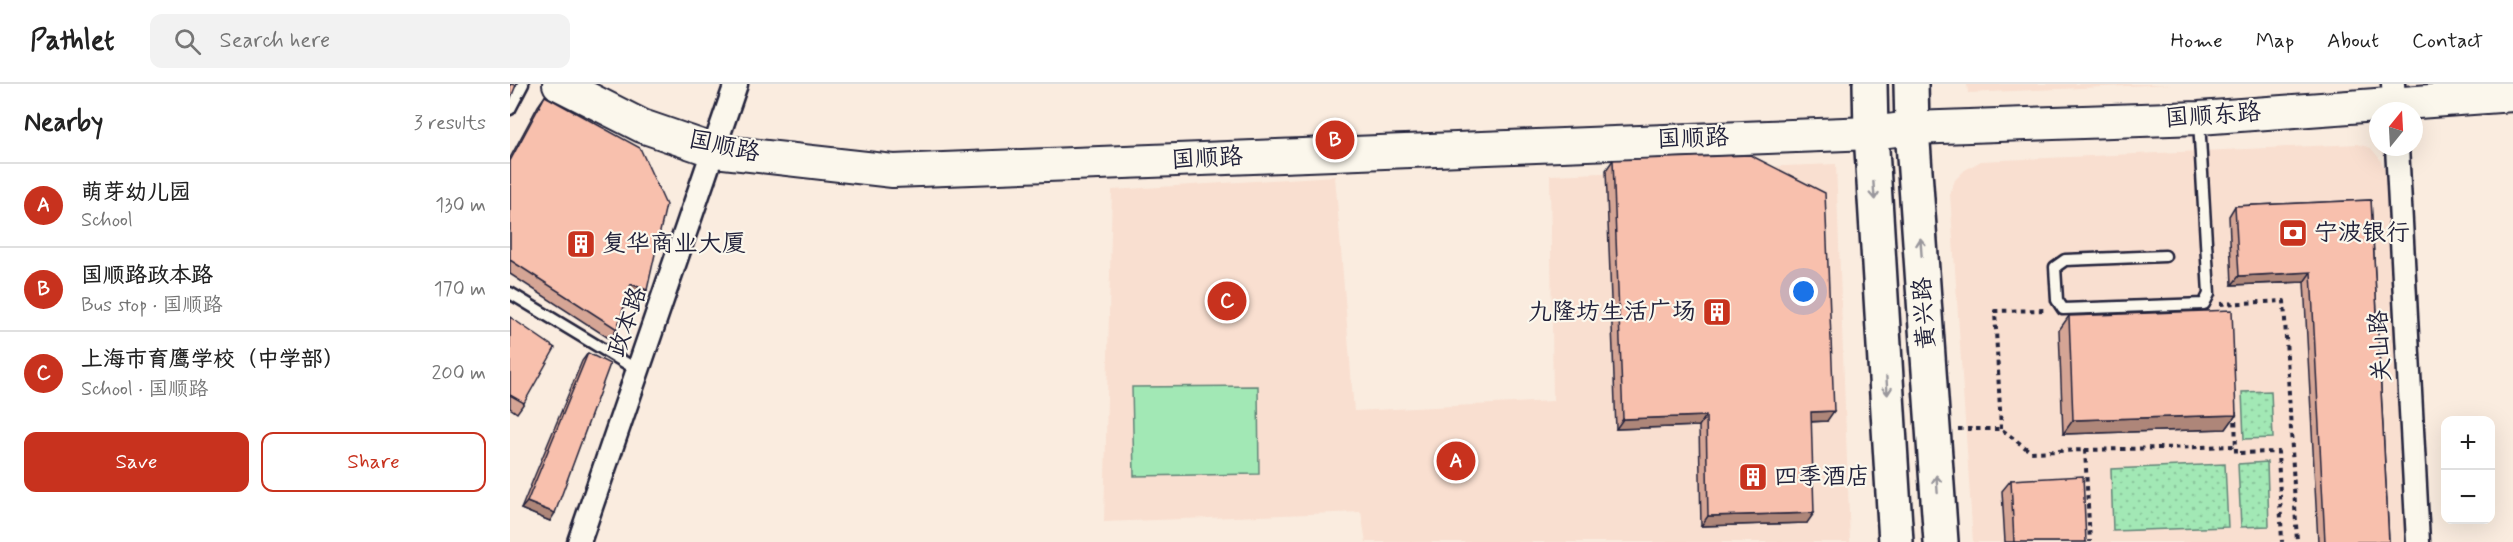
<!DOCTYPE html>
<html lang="en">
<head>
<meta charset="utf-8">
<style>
  body { margin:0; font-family:Mynerve,"LXGW WenKai TC",sans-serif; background:#f2f2f2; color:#222 }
  .controls { position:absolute; right:18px; bottom:18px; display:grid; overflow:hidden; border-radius:12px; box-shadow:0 6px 24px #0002 }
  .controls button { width:54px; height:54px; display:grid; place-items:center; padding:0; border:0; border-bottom:2px solid #e0e0e0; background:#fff; color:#222; font:30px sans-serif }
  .compass { position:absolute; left:1859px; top:18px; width:54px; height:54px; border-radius:50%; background:#fff; box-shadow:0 6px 24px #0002; rotate:18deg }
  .you { position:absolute; left:1294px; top:208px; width:21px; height:21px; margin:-15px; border:4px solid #fff; border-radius:50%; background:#1a73e8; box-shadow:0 0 0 9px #1a73e833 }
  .badge { display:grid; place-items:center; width:39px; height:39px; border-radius:50%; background:#c8321e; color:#fff; font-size:20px; font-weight:700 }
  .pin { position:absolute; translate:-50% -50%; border:3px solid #fff; box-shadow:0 2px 6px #0006 }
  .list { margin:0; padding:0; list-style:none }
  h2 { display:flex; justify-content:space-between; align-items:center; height:78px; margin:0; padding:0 24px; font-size:26px }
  h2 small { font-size:20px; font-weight:400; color:#767676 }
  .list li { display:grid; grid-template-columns:39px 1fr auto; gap:18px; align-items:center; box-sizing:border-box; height:84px; padding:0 24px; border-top:2px solid #e0e0e0 }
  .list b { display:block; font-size:22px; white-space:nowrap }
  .list p { margin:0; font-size:20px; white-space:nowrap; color:#767676 }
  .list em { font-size:20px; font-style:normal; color:#767676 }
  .actions { display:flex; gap:12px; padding:18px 24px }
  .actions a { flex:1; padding:14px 0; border:2px solid #c8321e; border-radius:12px; text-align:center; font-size:21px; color:#c8321e }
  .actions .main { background:#c8321e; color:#fff }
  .icon { flex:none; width:33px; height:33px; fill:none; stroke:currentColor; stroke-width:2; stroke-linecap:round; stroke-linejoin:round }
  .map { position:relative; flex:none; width:2003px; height:458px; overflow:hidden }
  header { display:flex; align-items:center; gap:36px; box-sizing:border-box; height:84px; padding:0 30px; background:#fff; border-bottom:2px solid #e0e0e0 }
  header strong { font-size:28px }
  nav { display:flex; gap:33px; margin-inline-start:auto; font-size:21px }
  .search { width:420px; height:54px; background:#f2f2f2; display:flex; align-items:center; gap:15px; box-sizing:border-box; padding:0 21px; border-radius:12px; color:#767676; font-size:22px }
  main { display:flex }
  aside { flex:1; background:#fff }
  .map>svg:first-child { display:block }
  .built { fill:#f9dfd0 }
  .grass { fill:url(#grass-dots); stroke:#628578; stroke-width:1.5 }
  .garden { fill:#a2e8b5; stroke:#628578; stroke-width:1.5 }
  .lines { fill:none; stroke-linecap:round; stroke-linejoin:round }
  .lane-casing { stroke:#22223b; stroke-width:15 }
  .street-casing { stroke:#22223b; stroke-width:27 }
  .secondary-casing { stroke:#22223b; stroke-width:36 }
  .primary-casing { stroke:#22223b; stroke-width:38 }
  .path { stroke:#22223b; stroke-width:4; stroke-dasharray:4.5 4.5; stroke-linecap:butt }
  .lane { stroke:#fbf7ec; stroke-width:10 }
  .street { stroke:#fbf7ec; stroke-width:22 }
  .secondary { stroke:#fbf7ec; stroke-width:32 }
  .primary { stroke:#fbf7ec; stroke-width:33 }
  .wall { fill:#d5a595; stroke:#22223b; stroke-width:1.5 }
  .shaded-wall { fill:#ae8679; stroke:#22223b; stroke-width:1.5 }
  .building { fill:#f8c0ad; stroke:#22223b; stroke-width:1.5 }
  .oneway { stroke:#99979c }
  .labels { text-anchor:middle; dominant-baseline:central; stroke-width:4.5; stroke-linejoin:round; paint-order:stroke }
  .street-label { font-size:24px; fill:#22223b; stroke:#fbf7ec }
  .poi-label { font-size:24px; fill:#22223b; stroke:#fbf7ec; text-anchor:start }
</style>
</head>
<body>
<header>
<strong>Pathlet</strong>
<div class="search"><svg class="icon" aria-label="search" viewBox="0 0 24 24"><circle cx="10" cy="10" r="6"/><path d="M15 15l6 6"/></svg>Search here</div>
<nav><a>Home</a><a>Map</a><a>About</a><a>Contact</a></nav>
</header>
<main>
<aside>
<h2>Nearby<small>3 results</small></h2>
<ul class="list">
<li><span class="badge">A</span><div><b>萌芽幼儿园</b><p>School</p></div><em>130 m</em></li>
<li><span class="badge">B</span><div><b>国顺路政本路</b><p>Bus stop · 国顺路</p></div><em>170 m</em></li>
<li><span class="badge">C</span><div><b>上海市育鹰学校（中学部）</b><p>School · 国顺路</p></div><em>200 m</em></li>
</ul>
<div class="actions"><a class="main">Save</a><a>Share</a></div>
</aside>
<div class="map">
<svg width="2003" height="458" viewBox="0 0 2003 458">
  <defs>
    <pattern id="grass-dots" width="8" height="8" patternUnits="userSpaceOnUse" patternTransform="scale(1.5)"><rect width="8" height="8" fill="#a2e8b5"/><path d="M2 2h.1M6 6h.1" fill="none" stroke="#8bc79d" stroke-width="1.8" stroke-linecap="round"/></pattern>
  </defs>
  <rect width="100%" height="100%" fill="#faecdf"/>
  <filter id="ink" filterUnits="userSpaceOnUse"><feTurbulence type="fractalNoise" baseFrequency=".0167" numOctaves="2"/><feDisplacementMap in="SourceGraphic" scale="12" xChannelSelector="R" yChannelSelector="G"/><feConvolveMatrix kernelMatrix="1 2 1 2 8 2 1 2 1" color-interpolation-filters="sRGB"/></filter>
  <g filter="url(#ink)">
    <path class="built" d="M1457 0H1662L1458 9Z
      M1848 60 1861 64 1870 75 1876 88 1895 458H1463L1440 110 1445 96 1455 86 1471 77Z
      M1326 80 1340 458H856L851 428 594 438 602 106 825 92 844 327 1043 317 1040 91Z"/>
    <path class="grass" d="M1761 307 1763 354 1734 355 1732 308Z
      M1757 378 1759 442 1731 443 1728 380Z
      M1715 380 1718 443 1603 447 1601 385Z"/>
    <path class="garden" d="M748 302 749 390 624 392 622 303Z"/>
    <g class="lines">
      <g class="lane-casing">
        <path id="lane" d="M0 25 13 0
          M1655 172 1555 176 1545 183 1547 216 1553 225 1694 220 1699 210 1689 37
          M0 209 129 287"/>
      </g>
      <g class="street-casing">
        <path id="street" d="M1883 0 1885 27
          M1887 63 1908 458
          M69 458 226 0"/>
      </g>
      <g class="secondary-casing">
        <path id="secondary" d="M49 0 132 42 205 67 383 87 1361 49 1402 44 1689 34 2003 11"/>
      </g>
      <g class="primary-casing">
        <path id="primary" d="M1360 0 1361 49 1386 458
          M1401 0 1402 44 1431 458"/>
      </g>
      <path class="path" d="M1710 220 1774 217 1787 458
        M1725 328 1726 369 1768 368 1772 458
        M1448 345H1491L1521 368 1575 366 1580 458
        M1491 345 1485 227 1537 226
        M1575 366 1726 362"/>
      <use href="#lane" class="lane"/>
      <use href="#street" class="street"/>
      <use href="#secondary" class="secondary"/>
      <use href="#primary" class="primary"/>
    </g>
    <path class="wall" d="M35 12 137 206 130 215 117 211 107 245 100 255 0 190V74L28 22Z
      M1103 76 1317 337 1301 338 1297 439 1191 442 1189 342 1106 345 1096 86Z
      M1861 116 1879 458H1808L1794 198 1722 201 1719 132 1725 122Z
      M1559 232 1726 331 1716 345 1553 350 1549 246Z
      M0 233 14 319 7 329 0 324Z
      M78 269 40 437 11 425 72 277Z
      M1501 396 1576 458H1495L1492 407Z"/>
    <path class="shaded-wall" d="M1801 188 1794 198 1722 201 1729 192Z
      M121 200 137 206 130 215 114 209Z
      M1324 327 1317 337 1294 338 1301 328Z
      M1726 331 1716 345 1553 350 1563 336Z
      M1196 332 1189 342 1106 345 1113 335Z
      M17 418 45 429 40 437 11 425Z
      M1304 429 1297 439 1191 442 1198 432Z"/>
    <path class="building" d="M0 0 6 1 0 16Z
      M35 12 130 64 156 121 137 206 121 200 107 245 0 176V77Z
      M1240 71 1315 109 1324 327 1301 328 1304 429 1198 432 1196 332 1113 335 1103 76Z
      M1861 116 1879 458H1815L1801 188 1729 192 1725 122Z
      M1722 226 1726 331 1563 336 1559 232Z
      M0 233 45 264 14 319 0 311Z
      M78 269 100 280 45 429 17 418Z
      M1573 392 1576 458H1504L1501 396Z"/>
    <defs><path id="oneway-shaft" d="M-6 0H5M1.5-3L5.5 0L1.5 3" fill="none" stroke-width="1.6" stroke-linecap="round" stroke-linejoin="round" transform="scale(1.5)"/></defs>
    <g class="oneway">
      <use href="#oneway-shaft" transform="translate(1364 107) rotate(86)"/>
      <use href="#oneway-shaft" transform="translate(1411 163) rotate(-94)"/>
      <use href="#oneway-shaft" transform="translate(1377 302) rotate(86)"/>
      <use href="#oneway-shaft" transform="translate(1427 400) rotate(-94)"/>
    </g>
  </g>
  <defs>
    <g id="bank-square" transform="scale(1.5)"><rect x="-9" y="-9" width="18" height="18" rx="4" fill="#c8321e" stroke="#fbf7ec"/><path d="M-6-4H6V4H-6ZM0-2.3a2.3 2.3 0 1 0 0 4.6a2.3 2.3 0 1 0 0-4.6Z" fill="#fff"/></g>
    <g id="building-square" transform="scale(1.5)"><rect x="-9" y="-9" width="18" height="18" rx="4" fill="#c8321e" stroke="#fbf7ec"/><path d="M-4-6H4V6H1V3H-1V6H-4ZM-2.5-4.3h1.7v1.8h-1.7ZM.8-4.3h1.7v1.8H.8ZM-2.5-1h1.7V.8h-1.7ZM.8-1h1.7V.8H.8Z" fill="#fff"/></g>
  </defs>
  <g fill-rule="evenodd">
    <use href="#bank-square" x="1783" y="149"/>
    <use href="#building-square" x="71" y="160"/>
    <use href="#building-square" x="1207" y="228"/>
    <use href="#building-square" x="1243" y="393"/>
  </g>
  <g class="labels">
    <g class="street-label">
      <text transform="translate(1703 32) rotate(-4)">国顺东路</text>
      <text transform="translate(1183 55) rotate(-2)">国顺路</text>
      <text transform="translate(214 63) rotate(12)">国顺路</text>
      <text transform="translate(697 75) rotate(-3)">国顺路</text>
      <text transform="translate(1415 229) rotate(-94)">黄兴路</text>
      <text transform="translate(118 238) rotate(-71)">政本路</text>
      <text transform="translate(1871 262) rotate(-93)">关山路</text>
    </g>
    <g class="poi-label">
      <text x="1804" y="149">宁波银行</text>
      <text x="92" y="160">复华商业大厦</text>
      <text x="1186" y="228" text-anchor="end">九隆坊生活广场</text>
      <text x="1264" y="393">四季酒店</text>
    </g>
  </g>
</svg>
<div class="controls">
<button>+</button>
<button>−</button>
</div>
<svg class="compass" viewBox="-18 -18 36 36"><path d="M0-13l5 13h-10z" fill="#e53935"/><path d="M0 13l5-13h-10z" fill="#767676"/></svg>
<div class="you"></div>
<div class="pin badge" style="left:946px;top:377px">A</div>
<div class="pin badge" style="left:825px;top:56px">B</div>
<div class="pin badge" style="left:717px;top:217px">C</div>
</div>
</main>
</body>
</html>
